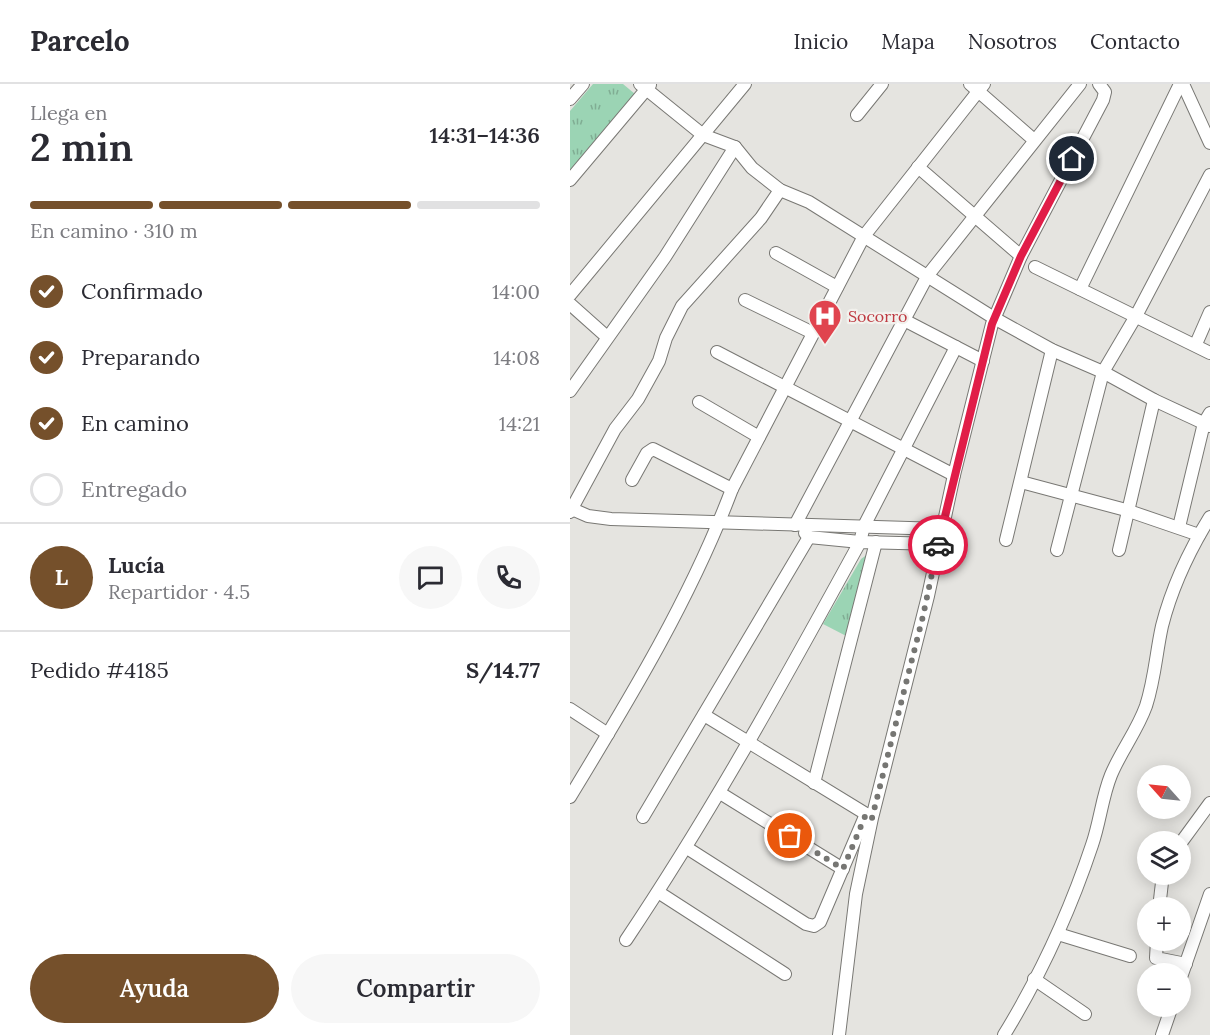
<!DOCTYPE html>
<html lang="es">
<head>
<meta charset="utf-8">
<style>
  :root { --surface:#fff; --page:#f7f7f7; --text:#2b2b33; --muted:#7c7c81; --line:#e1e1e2; --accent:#75502b }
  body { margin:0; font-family:Lora,serif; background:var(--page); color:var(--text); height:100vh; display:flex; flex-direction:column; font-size:22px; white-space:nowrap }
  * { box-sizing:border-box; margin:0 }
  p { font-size:20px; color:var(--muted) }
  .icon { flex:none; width:33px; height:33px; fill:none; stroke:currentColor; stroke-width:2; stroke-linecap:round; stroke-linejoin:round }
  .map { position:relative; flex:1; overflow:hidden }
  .sheet { display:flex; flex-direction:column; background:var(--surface); width:570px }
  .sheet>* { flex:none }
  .needle { width:39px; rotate:297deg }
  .buttons { position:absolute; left:567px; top:681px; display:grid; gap:12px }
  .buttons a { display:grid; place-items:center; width:54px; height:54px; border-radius:50%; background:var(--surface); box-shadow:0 3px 15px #0003; font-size:30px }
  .pin { position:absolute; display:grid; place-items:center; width:51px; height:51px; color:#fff; margin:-26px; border:3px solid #fff; border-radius:50%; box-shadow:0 2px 6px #0007 }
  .courier { position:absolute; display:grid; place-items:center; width:60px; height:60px; margin:-30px; border:4px solid #e11d48; border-radius:50%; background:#fff; color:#222; box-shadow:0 2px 8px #0007 }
  .summary em { font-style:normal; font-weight:600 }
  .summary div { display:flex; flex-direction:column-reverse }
  .summary { display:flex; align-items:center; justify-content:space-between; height:102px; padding:0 30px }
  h1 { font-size:39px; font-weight:600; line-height:45px }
  .bar { display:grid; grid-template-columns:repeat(4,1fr); gap:9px 6px; align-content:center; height:72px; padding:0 30px }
  .bar i { height:8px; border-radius:4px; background:var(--line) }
  .bar .current { background:var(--accent) }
  .bar p { grid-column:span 4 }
  .line { display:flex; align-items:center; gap:15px; padding:0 30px; border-top:2px solid var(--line) }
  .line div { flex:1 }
  .round { display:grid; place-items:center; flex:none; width:63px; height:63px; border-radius:32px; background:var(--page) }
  ol { padding:0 30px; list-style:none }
  li { display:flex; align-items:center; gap:18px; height:66px }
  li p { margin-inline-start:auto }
  li .icon { padding:6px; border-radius:50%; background:var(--accent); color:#fff; stroke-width:4 }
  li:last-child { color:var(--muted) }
  li i { width:33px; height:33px; border:3px solid var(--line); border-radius:50% }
  .button { display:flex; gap:12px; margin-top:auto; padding:12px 30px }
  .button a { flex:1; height:69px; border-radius:36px; background:var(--accent); color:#fff; font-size:24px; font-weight:600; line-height:69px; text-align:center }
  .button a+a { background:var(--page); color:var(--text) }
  header { display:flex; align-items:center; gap:36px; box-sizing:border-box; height:84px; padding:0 30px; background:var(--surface); border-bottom:2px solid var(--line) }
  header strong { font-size:28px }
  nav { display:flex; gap:33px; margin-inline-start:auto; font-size:21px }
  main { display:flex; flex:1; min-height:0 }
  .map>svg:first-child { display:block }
  .park { fill:url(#park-tufts) }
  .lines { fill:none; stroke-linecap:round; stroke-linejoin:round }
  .minor-casing { stroke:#797874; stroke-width:14 }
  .minor { stroke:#fff; stroke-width:12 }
  .done { stroke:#767673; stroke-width:6; stroke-dasharray:0 10.8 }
  .route { stroke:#e11d48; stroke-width:8 }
  .labels { text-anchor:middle; stroke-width:4.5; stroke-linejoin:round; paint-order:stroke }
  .health-label { font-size:16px; fill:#be3a42; stroke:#f2f1ed; text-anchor:start }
</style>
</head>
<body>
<header>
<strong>Parcelo</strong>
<nav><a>Inicio</a><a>Mapa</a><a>Nosotros</a><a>Contacto</a></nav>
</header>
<main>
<section class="sheet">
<div class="summary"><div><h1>2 min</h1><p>Llega en</p></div><em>14:31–14:36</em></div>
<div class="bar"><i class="current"></i><i class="current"></i><i class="current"></i><i></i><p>En camino · 310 m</p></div>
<ol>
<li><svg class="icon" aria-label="check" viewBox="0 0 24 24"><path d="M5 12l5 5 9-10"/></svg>Confirmado<p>14:00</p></li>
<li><svg class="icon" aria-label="check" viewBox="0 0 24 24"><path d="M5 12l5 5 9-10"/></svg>Preparando<p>14:08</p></li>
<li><svg class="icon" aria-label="check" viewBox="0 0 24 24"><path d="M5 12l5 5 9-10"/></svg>En camino<p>14:21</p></li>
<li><i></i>Entregado</li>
</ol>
<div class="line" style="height:108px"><b class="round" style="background:var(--accent);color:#fff">L</b><div><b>Lucía</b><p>Repartidor · 4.5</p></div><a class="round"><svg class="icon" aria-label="chat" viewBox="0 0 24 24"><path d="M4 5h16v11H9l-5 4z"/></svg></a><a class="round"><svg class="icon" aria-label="phone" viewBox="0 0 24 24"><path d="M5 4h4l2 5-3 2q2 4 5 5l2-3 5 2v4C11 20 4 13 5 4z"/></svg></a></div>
<div class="line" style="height:78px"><div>Pedido #4185</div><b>S/14.77</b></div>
<div class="button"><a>Ayuda</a><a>Compartir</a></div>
</section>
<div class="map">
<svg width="640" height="951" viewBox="0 0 640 951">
  <defs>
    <pattern id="park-tufts" width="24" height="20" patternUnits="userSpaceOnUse" patternTransform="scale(1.5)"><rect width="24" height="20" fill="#9bd4b4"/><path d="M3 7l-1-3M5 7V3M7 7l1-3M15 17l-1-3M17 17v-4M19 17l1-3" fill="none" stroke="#80ad93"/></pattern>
  </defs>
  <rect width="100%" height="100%" fill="#e5e4e0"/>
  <g class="park">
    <polygon points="23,0 53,0 65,10 0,87 0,27"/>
    <polygon points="298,470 284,556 253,540 291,475"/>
  </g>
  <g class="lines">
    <defs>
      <g id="minor">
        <polyline points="70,0 133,51 165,63 182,84 210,106 239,118 424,234 482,266 533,288 584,316 640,342"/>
        <polyline points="400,0 464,56"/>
        <polyline points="613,0 640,59"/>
        <polyline points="0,15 13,0"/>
        <polyline points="287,31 312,0"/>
        <polyline points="348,83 451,172"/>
        <polyline points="0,96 80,1"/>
        <polyline points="206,169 267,203"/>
        <polyline points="465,183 640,269"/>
        <polyline points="510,205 610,0"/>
        <polyline points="0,211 175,0"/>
        <polyline points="175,216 243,249"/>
        <polyline points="0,220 37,253"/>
        <polyline points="334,236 413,277"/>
        <polyline points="626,260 640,228"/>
        <polyline points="147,268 384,391"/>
        <polyline points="0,307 95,173 165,63"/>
        <polyline points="129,318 189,353"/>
        <polyline points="62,396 77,369 83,365 162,405"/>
        <polyline points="451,398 556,426 629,451"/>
        <polyline points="2,425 18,432 41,435 372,445"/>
        <polyline points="0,428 45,345 68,315 89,277 96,254 112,222 191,134 210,106"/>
        <polyline points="225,441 358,191 510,0"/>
        <polyline points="609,443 634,339 640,329"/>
        <polyline points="235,449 239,453 290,458 294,442 386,263"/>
        <polyline points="436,456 482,266"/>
        <polyline points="487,466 533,288 566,232 640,91"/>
        <polyline points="549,466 584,316"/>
        <polyline points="0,625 38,650"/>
        <polyline points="134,631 301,733"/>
        <polyline points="244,699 306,458"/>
        <polyline points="150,709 273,785"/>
        <path d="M0,713C60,614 121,514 162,405L294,152L414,0"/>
        <polyline points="73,733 239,453"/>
        <polyline points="610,760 640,719"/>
        <polyline points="117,764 236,840 244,842 250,838 296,730"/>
        <polyline points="88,808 215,890"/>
        <polyline points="589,824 593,790"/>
        <polyline points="488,850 560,872"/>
        <path d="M56,856C143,726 215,595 290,458L368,460"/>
        <polyline points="587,856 586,874 616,880"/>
        <polyline points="464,895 515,930"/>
        <polyline points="610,896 640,810"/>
        <polyline points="269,951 286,810 302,734 358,512 384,391 422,240 451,172 533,16 535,8 529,0"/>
        <path d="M434,951C470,892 500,827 522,761C530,738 532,713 541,691C551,667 567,647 576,622C585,594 586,569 592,542C602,503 619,467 640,433"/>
        <polyline points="592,951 602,922"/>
      </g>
    </defs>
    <use href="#minor" class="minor-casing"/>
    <use href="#minor" class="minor"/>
  </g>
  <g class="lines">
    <polyline class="done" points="220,752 273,785 296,730 302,734 353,532 368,461"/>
    <polyline class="route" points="368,461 422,240 451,172 502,75"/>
  </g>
  <defs>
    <symbol id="hospital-pin" viewBox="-11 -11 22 30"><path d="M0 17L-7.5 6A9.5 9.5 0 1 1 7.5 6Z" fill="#e0444e" stroke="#f2f1ed"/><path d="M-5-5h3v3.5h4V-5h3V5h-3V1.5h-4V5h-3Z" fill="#fff"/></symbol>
  </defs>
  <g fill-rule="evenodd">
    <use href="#hospital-pin" x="236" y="213" width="38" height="52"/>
  </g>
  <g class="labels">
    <g class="health-label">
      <text x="278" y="238">Socorro</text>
    </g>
  </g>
</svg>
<div class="buttons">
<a><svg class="needle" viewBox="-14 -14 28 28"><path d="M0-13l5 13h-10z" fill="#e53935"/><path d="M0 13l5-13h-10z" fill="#7c7c81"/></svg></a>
<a><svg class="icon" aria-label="layers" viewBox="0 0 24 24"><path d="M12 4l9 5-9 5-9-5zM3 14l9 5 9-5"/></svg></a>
<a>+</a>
<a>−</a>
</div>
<div class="pin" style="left:220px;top:752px;background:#ea580c"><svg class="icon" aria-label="bag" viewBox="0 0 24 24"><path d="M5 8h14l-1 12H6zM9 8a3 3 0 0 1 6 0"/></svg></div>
<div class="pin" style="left:502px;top:75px;background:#1f2937"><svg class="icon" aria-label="home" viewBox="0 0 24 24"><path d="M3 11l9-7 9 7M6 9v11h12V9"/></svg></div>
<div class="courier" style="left:368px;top:461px"><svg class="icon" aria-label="car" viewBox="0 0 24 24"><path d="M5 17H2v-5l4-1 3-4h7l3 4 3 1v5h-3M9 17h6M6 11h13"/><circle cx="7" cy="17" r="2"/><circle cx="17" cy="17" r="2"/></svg></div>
</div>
</main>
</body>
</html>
